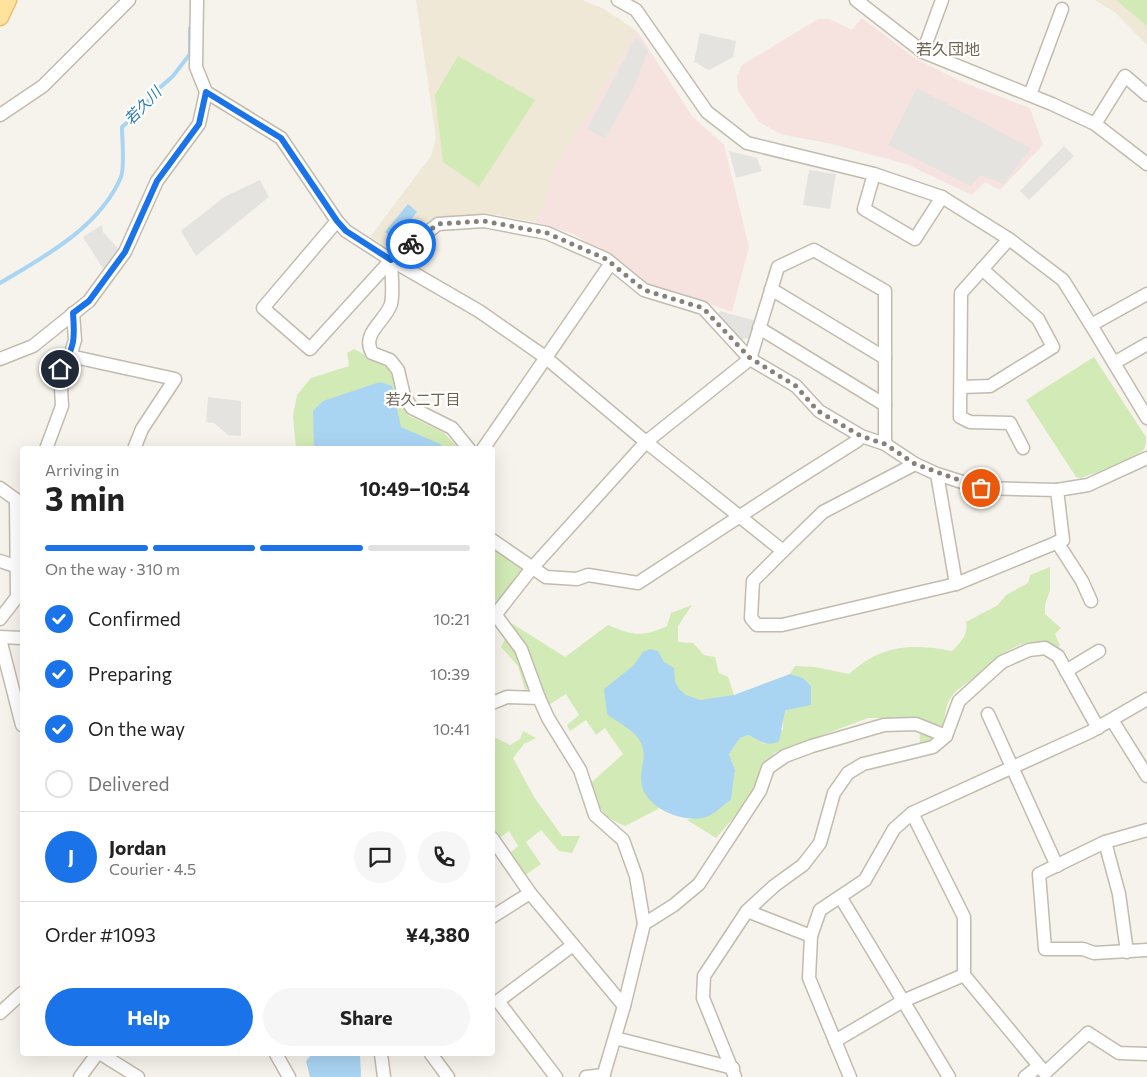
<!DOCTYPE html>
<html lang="en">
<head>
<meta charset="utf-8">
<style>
  :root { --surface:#fff; --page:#f6f6f6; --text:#222; --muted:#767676; --line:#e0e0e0; --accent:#1a73e8 }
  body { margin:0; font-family:Commissioner,"Noto Sans JP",sans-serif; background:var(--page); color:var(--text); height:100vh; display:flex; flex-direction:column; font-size:19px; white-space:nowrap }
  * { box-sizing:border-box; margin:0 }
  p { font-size:16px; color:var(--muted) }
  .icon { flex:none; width:28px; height:28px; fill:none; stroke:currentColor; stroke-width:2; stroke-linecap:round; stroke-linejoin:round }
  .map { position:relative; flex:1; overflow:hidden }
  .drawer { position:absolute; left:20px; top:446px; width:475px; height:610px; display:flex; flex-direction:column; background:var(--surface); border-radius:5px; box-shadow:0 5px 20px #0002 }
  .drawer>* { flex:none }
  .pin { position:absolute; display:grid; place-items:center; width:42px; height:42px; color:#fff; margin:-21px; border:2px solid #fff; border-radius:50%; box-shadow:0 1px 5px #0007 }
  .courier { position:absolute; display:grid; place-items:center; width:50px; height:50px; margin:-25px; border:4px solid #1a73e8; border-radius:50%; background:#fff; color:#222; box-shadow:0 1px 6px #0007 }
  .headline em { font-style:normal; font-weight:700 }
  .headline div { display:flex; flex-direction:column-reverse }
  .headline { display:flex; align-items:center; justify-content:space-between; height:85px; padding:0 25px }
  h1 { font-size:32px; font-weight:700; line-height:38px }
  .bar { display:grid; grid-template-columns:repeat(4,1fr); gap:8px 5px; align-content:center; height:60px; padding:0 25px }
  .bar i { height:6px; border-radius:4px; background:var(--line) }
  .bar .active { background:var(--accent) }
  .bar p { grid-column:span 4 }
  .line { display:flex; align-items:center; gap:12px; padding:0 25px; border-top:1px solid var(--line) }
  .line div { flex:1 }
  .round { display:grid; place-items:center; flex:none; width:52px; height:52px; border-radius:26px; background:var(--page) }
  ol { padding:0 25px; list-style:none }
  li { display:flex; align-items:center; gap:15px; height:55px }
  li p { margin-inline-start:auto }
  li .icon { padding:5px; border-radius:50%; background:var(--accent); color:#fff; stroke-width:4 }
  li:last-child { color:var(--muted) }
  li i { width:28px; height:28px; border:2px solid var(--line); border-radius:50% }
  .cta { display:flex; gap:10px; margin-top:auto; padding:10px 25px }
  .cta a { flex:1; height:58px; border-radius:30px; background:var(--accent); color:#fff; font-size:20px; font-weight:700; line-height:58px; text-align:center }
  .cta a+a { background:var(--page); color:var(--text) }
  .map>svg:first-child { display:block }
  .education { fill:#efe8d6 }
  .medical { fill:#f6e3e0 }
  .green { fill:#d2eab5 }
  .parking { fill:#e5e3e0 }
  .water { fill:#a9d4f2 }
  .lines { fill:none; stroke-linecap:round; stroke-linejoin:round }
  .stream { stroke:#a9d4f2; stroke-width:4 }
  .minor-casing { stroke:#c2bbae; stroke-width:15 }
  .major-casing { stroke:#e6c16a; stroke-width:19 }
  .minor { stroke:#fff; stroke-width:12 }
  .major { stroke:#ffe39c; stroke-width:16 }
  .done { stroke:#878178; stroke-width:5; stroke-dasharray:0 9 }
  .route { stroke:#1a73e8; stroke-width:6 }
  .labels { text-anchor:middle; stroke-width:4.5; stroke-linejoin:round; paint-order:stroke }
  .water-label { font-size:15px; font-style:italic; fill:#2e7ab2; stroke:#fff }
  .neighbourhood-label { font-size:15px; fill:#6e6250; stroke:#fff }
  .quarter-label { font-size:16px; fill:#6e6250; stroke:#fff }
</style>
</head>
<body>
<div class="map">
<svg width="1147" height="1077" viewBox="0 0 1147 1077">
  <rect width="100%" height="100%" fill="#f6f3ec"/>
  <g class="education">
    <polygon points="416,0 582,0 604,9 637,31 548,183 553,186 535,222 497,215 442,217 426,221 394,252 370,237 431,156 436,138"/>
    <polygon points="1095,0 1147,0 1147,45 1116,13"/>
  </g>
  <g class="medical">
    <polygon points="862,18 916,59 962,82 1030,108 1043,145 1000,190 985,182 972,195 906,164 828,143 783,135 759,122 738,91 737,76 742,65 818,19 830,19 852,30"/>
    <polygon points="637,31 692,116 724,145 749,247 732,312 680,293 648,284 574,234 535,222 552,187 547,183"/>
  </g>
  <g class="green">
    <polygon points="1116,0 1147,0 1147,26"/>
    <polygon points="458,56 535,100 479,187 443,162 435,95"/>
    <polygon points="354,349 389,368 402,407 409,416 443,432 459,449 296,449 293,416 297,395 311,378 349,366 347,353"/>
    <path d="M1094,357L1146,437C1146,442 1146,448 1142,451C1126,464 1100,471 1081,478L1076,477L1026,400Z"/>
    <polygon points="493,542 497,544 524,570 498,605 493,601"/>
    <path d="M1050,567V590L1045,605V614L1061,628L1055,634L1060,645L1057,649C1027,628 998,657 976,676C969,682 958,688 952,696C939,713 952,737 920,743L919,718H868L774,753L752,796L716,838L687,820L710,815L731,800L735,770L729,754L740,738L748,735L765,744L783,729V718L787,709L811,705V686L803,678L790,674L795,666L815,667L849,674C881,645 911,643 952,651C960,643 969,634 966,622L998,605L1006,595L1028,583L1030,575Z"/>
    <path d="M692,605L678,626V642L693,643L704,655L715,657L719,673L728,677L734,695L658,809L625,826C603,817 596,806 591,783L623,754L605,728L596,735L586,720L570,731L567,725L579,715L566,694L547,706L541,687L525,690L518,666L501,647L513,624L565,657L608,625C632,635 642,638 667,626L671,613Z"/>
    <polygon points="523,731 536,738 524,744 513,758 534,797 562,836 580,836 572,853 559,851 541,830 526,842 541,864 524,876 510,853 518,846 509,831 498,839 493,830 492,755 495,750 492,736 510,745 520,739"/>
  </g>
  <g class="parking">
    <polygon points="700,33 736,41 733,57 709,70 694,62"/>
    <polygon points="636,37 648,51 634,87 605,139 587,129"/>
    <polygon points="917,88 1031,148 1004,184 981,175 971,186 888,145"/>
    <polygon points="1064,146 1074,156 1029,200 1020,191"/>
    <polygon points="729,151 757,158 762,171 736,178"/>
    <polygon points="809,170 836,174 830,209 803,205"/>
    <polygon points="260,180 269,197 196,256 181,231 224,197"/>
    <polygon points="102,225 103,232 118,248 113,259 104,270 83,237"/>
    <polygon points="720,311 757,321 752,338 736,340 717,319"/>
    <polygon points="208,397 241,401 241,436 228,435 214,423 206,422"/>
  </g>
  <g class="water">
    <polygon points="408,204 417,212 394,240 385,232"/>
    <polygon points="380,382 392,386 401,427 440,444 445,449 314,449 313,411 323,401"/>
    <path d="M650,649L658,651L664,662L674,668L675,682L679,689L686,695L700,700L734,695L790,674L803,678L811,686V705L786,710C782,720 782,730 779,741C767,748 759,740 748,735L740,738L729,754L735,770L731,800C724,804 717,812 709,816C687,825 648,810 642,786C638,770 649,757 640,741C633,729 618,723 607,714L604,689L633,666L643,652Z"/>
    <polygon points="312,1054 360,1054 361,1077 310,1077 306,1061"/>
  </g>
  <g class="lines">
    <path class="stream" d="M0,283C44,257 100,227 121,177C125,167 122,140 122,127L143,109L155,92L173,76L190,54V28"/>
    <defs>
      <g id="minor">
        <path d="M197,0L196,67L206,92L281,138L337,221L346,231L391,260C391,273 394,291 391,304C385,322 361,333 372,353L390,360L398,370L404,396L412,408L452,428L469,449"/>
        <polyline points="618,0 636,10 707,112 747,143 874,174 942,197 1009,239 1063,280 1091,325 1147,294"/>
        <polyline points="856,0 923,52 1052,104 1095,124 1147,164"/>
        <polyline points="923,52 942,0"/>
        <polyline points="1030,95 1062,9"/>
        <polyline points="0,115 43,86 129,0"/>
        <polyline points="1095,124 1125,76 1147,95"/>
        <polyline points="874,174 864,209 915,239 942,197"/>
        <polyline points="337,221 263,308 310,349 391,260"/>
        <polyline points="1009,239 961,293 960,417 970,422 1010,423 1023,448"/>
        <polyline points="771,289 885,358"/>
        <polyline points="1091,325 1147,418"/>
        <polyline points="759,328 885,405"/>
        <polyline points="70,356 75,340 73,313"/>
        <polyline points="0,359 33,346 89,301 125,252 157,181 199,124 206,92"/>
        <polyline points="750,359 646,442 545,357 479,311 391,260 438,224 484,221 547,233 606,259 644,290 703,308 750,359 796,386 819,411 861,436 885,444 885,291 814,250 778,267 750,359"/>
        <polyline points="1114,363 1147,344"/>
        <polyline points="961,387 990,386 1053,347 1038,319 982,269"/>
        <polyline points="46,449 62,406 60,369 70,356 175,379 142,429 134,449"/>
        <polyline points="483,449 611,263"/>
        <polyline points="915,464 937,474 956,584 1063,540 1057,490 981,488 937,474"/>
        <polyline points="0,488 22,504"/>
        <polyline points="1057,490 1088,485 1147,458"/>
        <polyline points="492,540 546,577 577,579 588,575 638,583 792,482 857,441 861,436"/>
        <polyline points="1057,542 1082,581 1091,601"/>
        <polyline points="783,551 753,581 751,618 757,625 782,625 956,584"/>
        <polyline points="0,561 21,568"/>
        <polyline points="492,610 521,649 539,698"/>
        <polyline points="496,614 532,568 646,442 783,551 823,512 915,464 885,444"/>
        <polyline points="0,619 17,597 16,500"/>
        <polyline points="0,637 22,638"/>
        <polyline points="0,639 22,725"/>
        <polyline points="1066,671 1099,651"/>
        <polyline points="492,703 507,697 539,698 548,718 580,770 595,815 623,840 636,876 644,924"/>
        <polyline points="988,714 1057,866"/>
        <polyline points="1112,720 1147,776"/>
        <polyline points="912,813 964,917 964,975 1045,1073 1088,1033 1119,1053 1147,1054"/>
        <polyline points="492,838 530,893 624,1006"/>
        <polyline points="1105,842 1039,874 1045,949 1083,949 1094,953 1147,950"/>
        <polyline points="841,898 949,1077"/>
        <polyline points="492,917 530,893"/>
        <polyline points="811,936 747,911 774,886 803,865 820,843 834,793 848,773 863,764 933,747 946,736 959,701 1002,662 1029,650 1045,648 1058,656 1098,728"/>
        <polyline points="1127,952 1119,894 1105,842 1147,830"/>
        <polyline points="0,1013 22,993"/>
        <polyline points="615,1038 733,1068"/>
        <polyline points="835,1041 903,1001 964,975"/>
        <polyline points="101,1054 138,1077"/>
        <polyline points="276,1054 289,1077"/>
        <polyline points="381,1054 384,1077"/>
        <polyline points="431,1054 448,1077"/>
        <polyline points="80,1077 97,1054"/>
        <polyline points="556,1077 498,1001 573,945"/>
        <polyline points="586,1077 604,1075"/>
        <polyline points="603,1077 624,1006 644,924 674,905 699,884 760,791 768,768 785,756 812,746 884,725 916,724 946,736"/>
        <polyline points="735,1077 703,998 704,976 747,911"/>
        <polyline points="850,1077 809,978 811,936 820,910 865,880 894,829 912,813 1090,732 1147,699"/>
        <polyline points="1025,1077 1039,1066"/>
      </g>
      <polyline id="major" points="0,17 8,0"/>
    </defs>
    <use href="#minor" class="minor-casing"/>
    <use href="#major" class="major-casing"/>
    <use href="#minor" class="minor"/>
    <use href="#major" class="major"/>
  </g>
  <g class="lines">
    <polyline class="done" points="411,244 438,224 484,221 547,233 606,259 644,290 703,308 750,358 796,386 818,411 861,436 885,444 915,464 981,488"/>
    <path class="route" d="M60,369C75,348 75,338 73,313L89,301L125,252L157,181L199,124L206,92L281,138L337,221L346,231L391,260L411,244"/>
  </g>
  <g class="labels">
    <g class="water-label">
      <text transform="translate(143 106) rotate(-46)" y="5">若久川</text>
    </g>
    <g class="neighbourhood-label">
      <text x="423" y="405">若久二丁目</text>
    </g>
    <g class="quarter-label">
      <text x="948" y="55">若久団地</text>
    </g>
  </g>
</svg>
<div class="pin" style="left:981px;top:488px;background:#ea580c"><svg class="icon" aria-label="bag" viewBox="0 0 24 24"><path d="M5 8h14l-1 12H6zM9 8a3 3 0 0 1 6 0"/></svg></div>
<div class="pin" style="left:60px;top:369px;background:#1f2937"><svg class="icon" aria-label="home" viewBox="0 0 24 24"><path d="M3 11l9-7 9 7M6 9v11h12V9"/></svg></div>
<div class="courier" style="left:411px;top:244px"><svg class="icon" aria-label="bike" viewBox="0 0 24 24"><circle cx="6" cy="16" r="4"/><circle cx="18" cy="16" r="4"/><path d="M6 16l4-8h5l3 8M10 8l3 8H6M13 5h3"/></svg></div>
<section class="drawer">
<div class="headline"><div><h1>3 min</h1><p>Arriving in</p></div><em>10:49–10:54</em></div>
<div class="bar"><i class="active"></i><i class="active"></i><i class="active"></i><i></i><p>On the way · 310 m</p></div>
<ol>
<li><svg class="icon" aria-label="check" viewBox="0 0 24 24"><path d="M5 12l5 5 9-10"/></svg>Confirmed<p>10:21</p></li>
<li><svg class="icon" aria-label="check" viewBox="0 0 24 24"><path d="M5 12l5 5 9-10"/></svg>Preparing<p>10:39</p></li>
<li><svg class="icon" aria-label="check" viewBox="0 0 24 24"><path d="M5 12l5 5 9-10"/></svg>On the way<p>10:41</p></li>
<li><i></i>Delivered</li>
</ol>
<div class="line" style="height:90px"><b class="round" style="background:var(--accent);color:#fff">J</b><div><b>Jordan</b><p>Courier · 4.5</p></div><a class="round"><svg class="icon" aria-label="chat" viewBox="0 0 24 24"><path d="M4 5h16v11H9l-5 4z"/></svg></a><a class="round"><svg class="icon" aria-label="phone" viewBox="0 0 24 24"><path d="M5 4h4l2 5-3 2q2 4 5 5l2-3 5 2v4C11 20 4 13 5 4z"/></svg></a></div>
<div class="line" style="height:65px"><div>Order #1093</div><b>¥4,380</b></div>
<div class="cta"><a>Help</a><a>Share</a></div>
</section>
</div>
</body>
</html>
